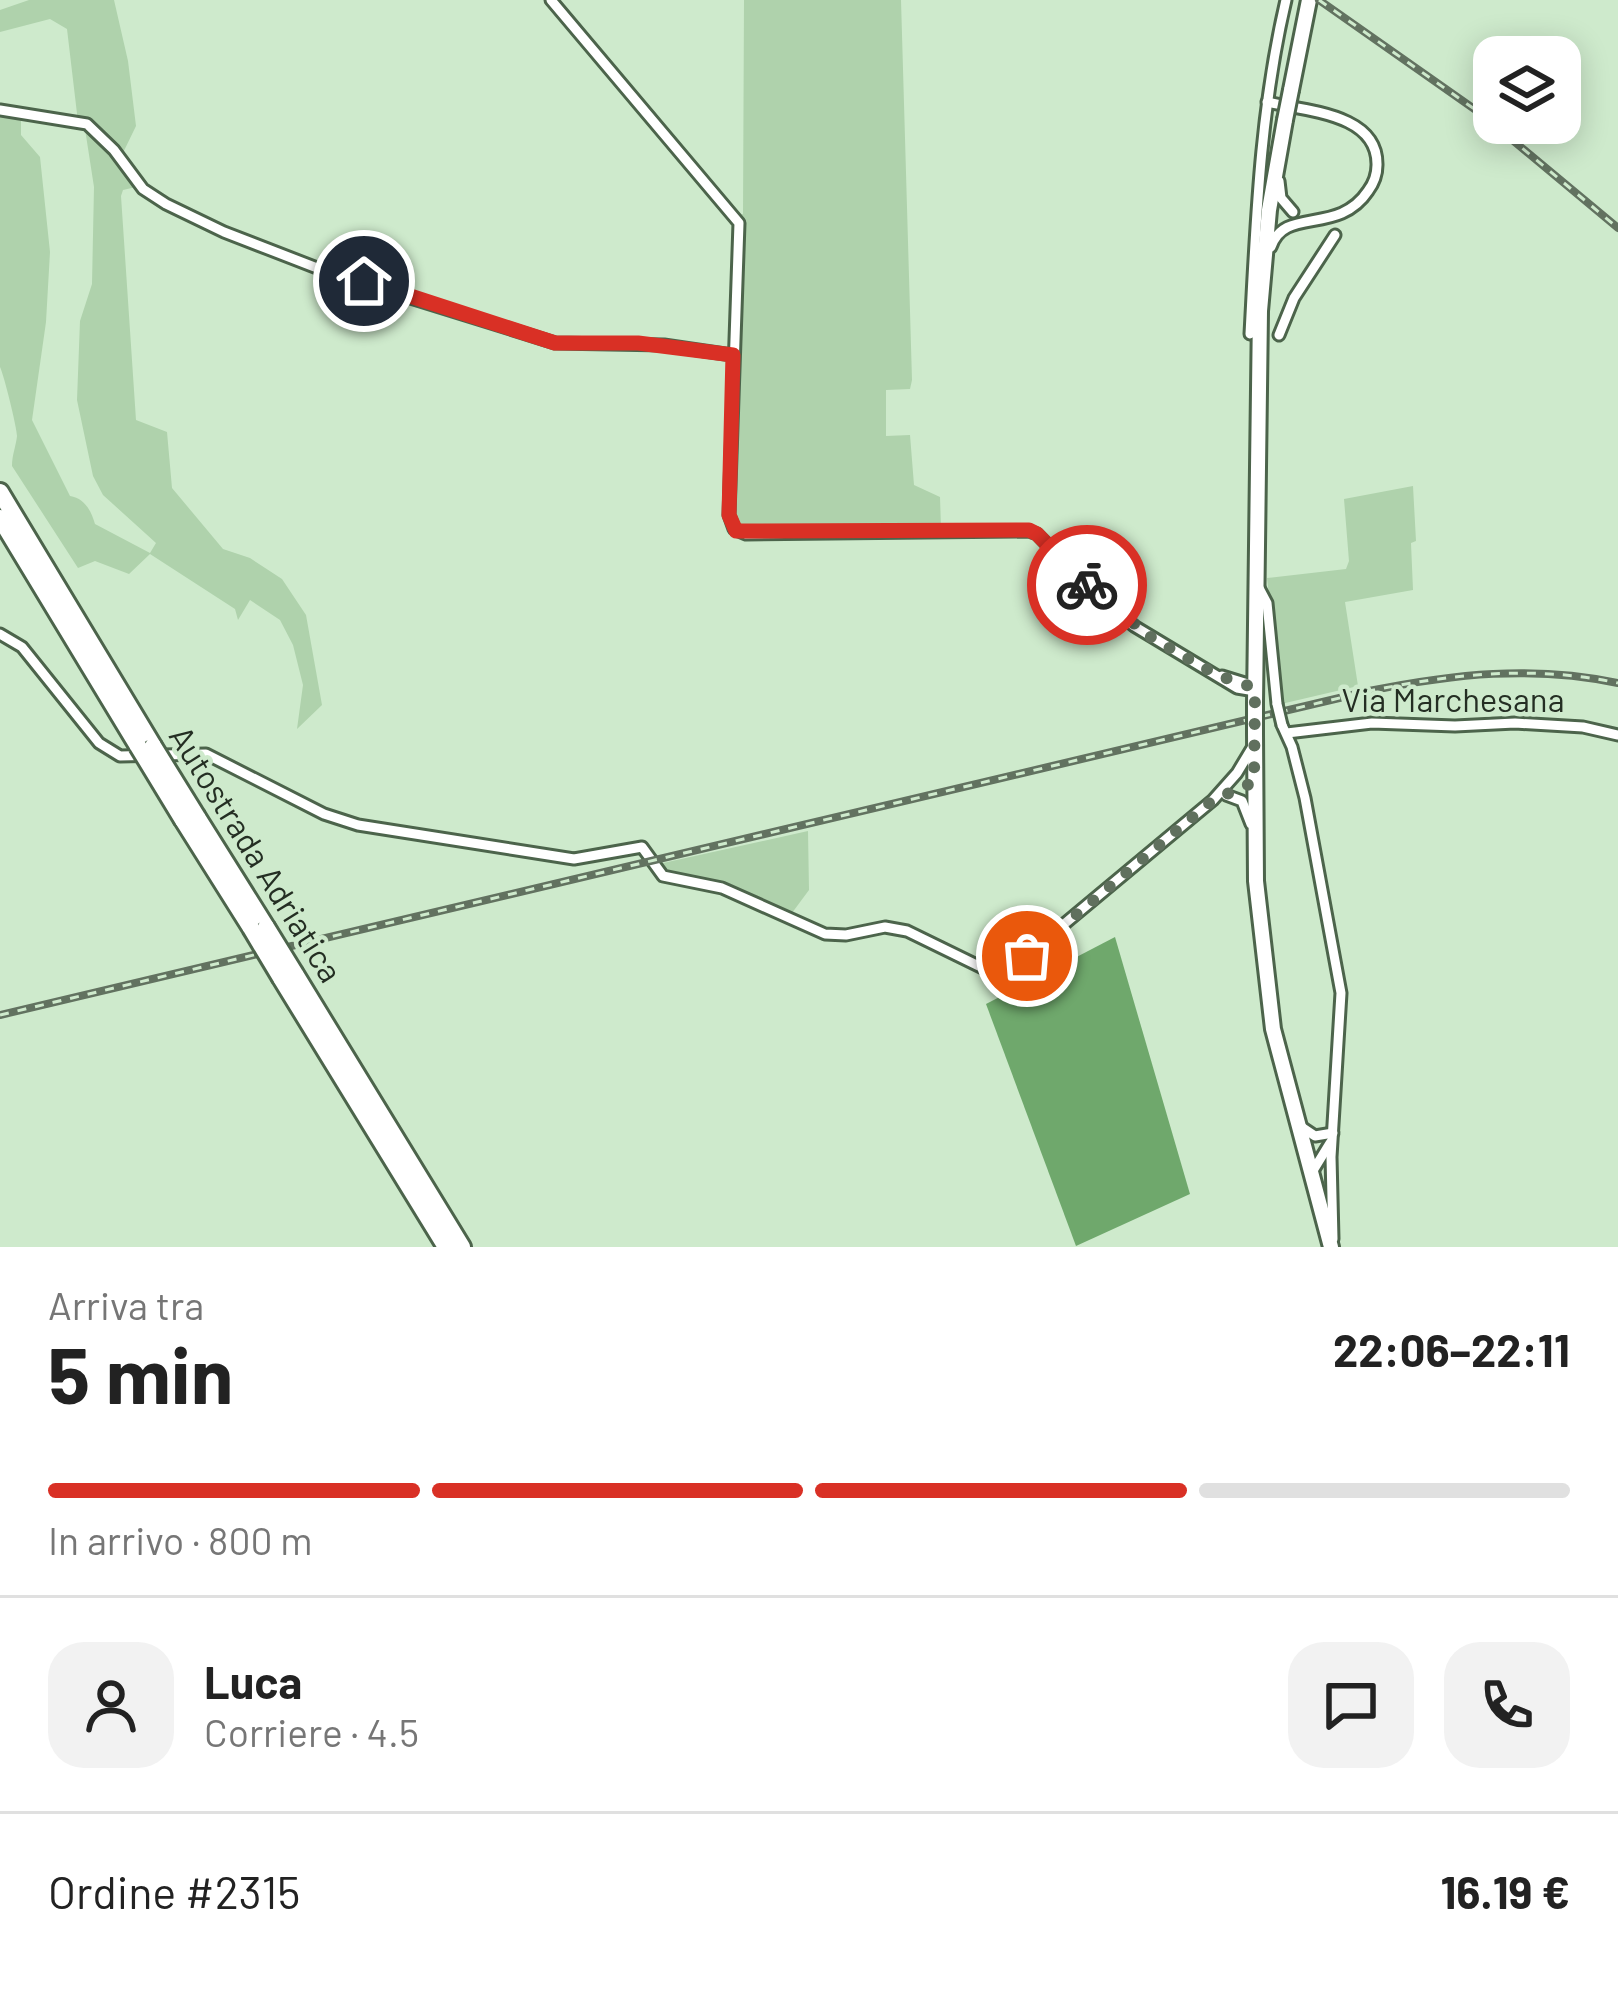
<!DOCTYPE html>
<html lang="it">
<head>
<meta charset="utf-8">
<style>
  :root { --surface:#fff; --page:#f2f2f2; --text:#222; --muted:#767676; --line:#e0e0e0; --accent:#d93025 }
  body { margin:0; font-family:Barlow,sans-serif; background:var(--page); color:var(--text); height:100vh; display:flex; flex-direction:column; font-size:45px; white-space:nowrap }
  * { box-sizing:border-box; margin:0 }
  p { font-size:39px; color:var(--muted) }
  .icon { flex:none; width:66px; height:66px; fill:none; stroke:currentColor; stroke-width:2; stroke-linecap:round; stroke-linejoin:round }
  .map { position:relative; height:1247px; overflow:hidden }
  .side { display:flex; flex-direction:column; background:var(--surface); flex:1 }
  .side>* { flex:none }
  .buttons { position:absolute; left:1473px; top:36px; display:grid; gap:24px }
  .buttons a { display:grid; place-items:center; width:108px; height:108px; border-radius:24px; background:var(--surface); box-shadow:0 6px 30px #0003; font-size:60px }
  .pin { position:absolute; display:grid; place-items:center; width:102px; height:102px; color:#fff; margin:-51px; border:6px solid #fff; border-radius:50%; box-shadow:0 3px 12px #0007 }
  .courier { position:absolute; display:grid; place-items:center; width:120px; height:120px; margin:-60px; border:9px solid #d93025; border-radius:50%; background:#fff; color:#222; box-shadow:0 3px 15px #0007 }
  .head em { font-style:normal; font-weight:700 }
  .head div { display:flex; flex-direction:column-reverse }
  .head { display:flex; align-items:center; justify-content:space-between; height:204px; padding:0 48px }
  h1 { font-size:78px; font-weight:700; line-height:90px }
  .bar { display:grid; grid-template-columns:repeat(4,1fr); gap:18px 12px; align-content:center; height:144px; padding:0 48px }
  .bar i { height:15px; border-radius:9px; background:var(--line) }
  .bar .selected { background:var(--accent) }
  .bar p { grid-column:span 4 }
  .line { display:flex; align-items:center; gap:30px; padding:0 48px; border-top:3px solid var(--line) }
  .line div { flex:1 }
  .round { display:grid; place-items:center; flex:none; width:126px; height:126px; border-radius:36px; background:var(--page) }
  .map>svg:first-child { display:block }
  .green { fill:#afd2ac }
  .water { fill:#6fa86c }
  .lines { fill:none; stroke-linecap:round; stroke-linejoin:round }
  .street-casing { stroke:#4c644b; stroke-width:15 }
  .secondary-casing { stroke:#4c644b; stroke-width:20 }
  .highway-casing { stroke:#4c644b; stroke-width:22 }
  .street { stroke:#fff; stroke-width:9 }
  .secondary { stroke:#fff; stroke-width:14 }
  .highway { stroke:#fff; stroke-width:16 }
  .rail-casing { stroke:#627260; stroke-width:8 }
  .rail { stroke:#ceeacc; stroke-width:3; stroke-dasharray:9; stroke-linecap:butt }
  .street-bridge-casing { stroke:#4c644b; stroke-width:15; stroke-linecap:butt }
  .secondary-bridge-casing { stroke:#4c644b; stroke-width:20; stroke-linecap:butt }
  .highway-bridge-casing { stroke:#4c644b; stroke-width:22; stroke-linecap:butt }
  .street-bridge { stroke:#fff; stroke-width:9 }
  .secondary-bridge { stroke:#fff; stroke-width:14 }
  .highway-bridge { stroke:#fff; stroke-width:16 }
  .done { stroke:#60705e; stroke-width:12; stroke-dasharray:0 21.6 }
  .route { stroke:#d93025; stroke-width:15 }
  .labels { text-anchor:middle; stroke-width:9; stroke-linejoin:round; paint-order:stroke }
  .street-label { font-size:33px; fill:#242e23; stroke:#ceeacc }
</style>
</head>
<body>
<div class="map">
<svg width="1618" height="1247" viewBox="0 0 1618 1247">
  <rect width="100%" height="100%" fill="#ceeacc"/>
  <g class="green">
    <polygon points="29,0 114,0 128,61 136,126 120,159 78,122 67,29 50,19 0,32 0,10"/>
    <polygon points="744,0 901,0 912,380 910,389 886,390 886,436 910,435 914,485 940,497 941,529 743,532 732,520 735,216 743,214"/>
    <path d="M0,112L21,117V135L40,157L50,252L46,322L32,420L70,496C84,498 91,510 95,524L150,553L156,543L103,495L93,476L77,400L80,321L92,284L94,187L85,129L105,147L136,187L123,190L121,196L136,420L167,432L172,488L223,549L250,558L282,579L306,615L322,705L297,729L303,685L293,645L280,620L250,600L238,620L235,609L150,554L129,574L95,561L78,568L12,466C12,455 16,446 17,436C17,428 4,375 0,367Z"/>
    <polygon points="1413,486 1416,541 1411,543 1413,590 1345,602 1358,686 1281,704 1267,578 1346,569 1349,561 1344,499"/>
    <polygon points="808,831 809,890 789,917 755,900 663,874 654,865"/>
  </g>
  <polygon class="water" points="1115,937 1190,1194 1076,1246 986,1004"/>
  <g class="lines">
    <defs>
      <g id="street">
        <polyline points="551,0 739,223 729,515 734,529 746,534 1029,531 1037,534 1089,588 1134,626 1237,688 1255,691"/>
        <path d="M1267,102C1305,111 1378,113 1377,165C1377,175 1374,183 1368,191C1338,236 1284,206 1271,247"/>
        <polyline points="0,110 87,124 114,150 143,189 166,204 224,232 330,273 555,343 664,345 732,355"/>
        <polyline points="1279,181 1281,198 1293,212"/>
        <path d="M1250,334C1256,222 1260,110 1286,0"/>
        <polyline points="1279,335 1294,298 1335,235"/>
        <polyline points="1258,586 1267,603 1277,704"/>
        <polyline points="0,634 22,647 99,743 120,756 206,754 324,814 358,825 574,859 642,847 663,876 722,888 825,934 846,935 885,927 907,931 991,972 1001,972 1027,955 1213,800 1237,773 1252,748"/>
        <polyline points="1222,676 1248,684 1255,691"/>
        <polyline points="1282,725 1292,747 1305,798 1341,993 1331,1157 1333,1239"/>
        <polyline points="1287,733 1372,723 1455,726 1515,723 1583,727 1618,735"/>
        <polyline points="1226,795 1242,801 1251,824"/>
        <polyline points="1300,1126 1315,1136 1333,1133"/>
        <polyline points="1311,1174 1330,1143"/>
      </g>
      <g id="secondary">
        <polyline points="1291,90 1309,0"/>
        <polyline points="1255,703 1260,311 1269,210 1285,120"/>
        <polyline points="1255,733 1256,881 1273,1029 1331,1247"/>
      </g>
      <g id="highway">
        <polyline points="0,492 153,746"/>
        <polyline points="0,518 138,746"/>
        <polyline points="197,817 266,927"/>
        <polyline points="183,820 251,928"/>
        <polyline points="295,974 462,1247"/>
        <polyline points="281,978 446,1247"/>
      </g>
    </defs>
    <use href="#street" class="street-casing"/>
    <use href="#secondary" class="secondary-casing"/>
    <use href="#highway" class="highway-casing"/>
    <use href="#street" class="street"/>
    <use href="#secondary" class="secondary"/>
    <use href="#highway" class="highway"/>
    <defs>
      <g id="rail">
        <polyline points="1319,0 1480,113 1618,228"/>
        <path d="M0,1015L1369,691C1453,674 1533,665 1618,683"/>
      </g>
    </defs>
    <use href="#rail" class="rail-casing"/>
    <use href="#rail" class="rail"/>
    <defs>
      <polyline id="street-bridge" points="1277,704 1282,725"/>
      <g id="secondary-bridge">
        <polyline points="1285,120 1291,90"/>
        <polyline points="1255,703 1255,733"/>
      </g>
      <g id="highway-bridge">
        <polyline points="138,746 183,820"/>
        <polyline points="153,746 197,817"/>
        <polyline points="266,927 295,974"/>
        <polyline points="251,928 281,978"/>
      </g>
    </defs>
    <use href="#street-bridge" class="street-bridge-casing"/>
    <use href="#secondary-bridge" class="secondary-bridge-casing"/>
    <use href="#highway-bridge" class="highway-bridge-casing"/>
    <use href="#street-bridge" class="street-bridge"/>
    <use href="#secondary-bridge" class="secondary-bridge"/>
    <use href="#highway-bridge" class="highway-bridge"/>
  </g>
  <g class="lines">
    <polyline class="done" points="1027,956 1213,800 1254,782 1255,691 1252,687 1217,675 1152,638 1087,585"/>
    <polyline class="route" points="364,281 555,343 638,343 733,355 729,515 736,531 1029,530 1037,534 1087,585"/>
  </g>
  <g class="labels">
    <g class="street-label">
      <text x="1453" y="712">Via Marchesana</text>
      <text transform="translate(256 854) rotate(58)" y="12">Autostrada Adriatica</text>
    </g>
  </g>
</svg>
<div class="buttons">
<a><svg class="icon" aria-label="layers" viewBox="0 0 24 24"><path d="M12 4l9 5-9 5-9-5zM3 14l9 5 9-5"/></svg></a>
</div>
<div class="pin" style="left:1027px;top:956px;background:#ea580c"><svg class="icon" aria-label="bag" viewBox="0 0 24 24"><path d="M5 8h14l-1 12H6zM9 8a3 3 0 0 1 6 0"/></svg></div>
<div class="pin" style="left:364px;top:281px;background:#1f2937"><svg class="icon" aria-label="home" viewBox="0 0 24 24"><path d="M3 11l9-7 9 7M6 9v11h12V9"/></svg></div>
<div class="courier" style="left:1087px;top:585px"><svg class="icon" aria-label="bike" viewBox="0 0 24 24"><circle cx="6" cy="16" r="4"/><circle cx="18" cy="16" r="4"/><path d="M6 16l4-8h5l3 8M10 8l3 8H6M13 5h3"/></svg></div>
</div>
<section class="side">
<div class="head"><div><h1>5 min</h1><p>Arriva tra</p></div><em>22:06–22:11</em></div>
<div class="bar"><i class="selected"></i><i class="selected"></i><i class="selected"></i><i></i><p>In arrivo · 800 m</p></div>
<div class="line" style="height:216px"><a class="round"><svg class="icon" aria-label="person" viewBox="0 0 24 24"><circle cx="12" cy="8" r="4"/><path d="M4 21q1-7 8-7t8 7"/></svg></a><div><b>Luca</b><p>Corriere · 4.5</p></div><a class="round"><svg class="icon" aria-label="chat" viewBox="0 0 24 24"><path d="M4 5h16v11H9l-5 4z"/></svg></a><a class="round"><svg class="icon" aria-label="phone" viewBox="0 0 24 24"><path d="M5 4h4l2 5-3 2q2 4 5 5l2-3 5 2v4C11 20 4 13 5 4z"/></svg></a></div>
<div class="line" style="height:156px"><div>Ordine #2315</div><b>16.19 €</b></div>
</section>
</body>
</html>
